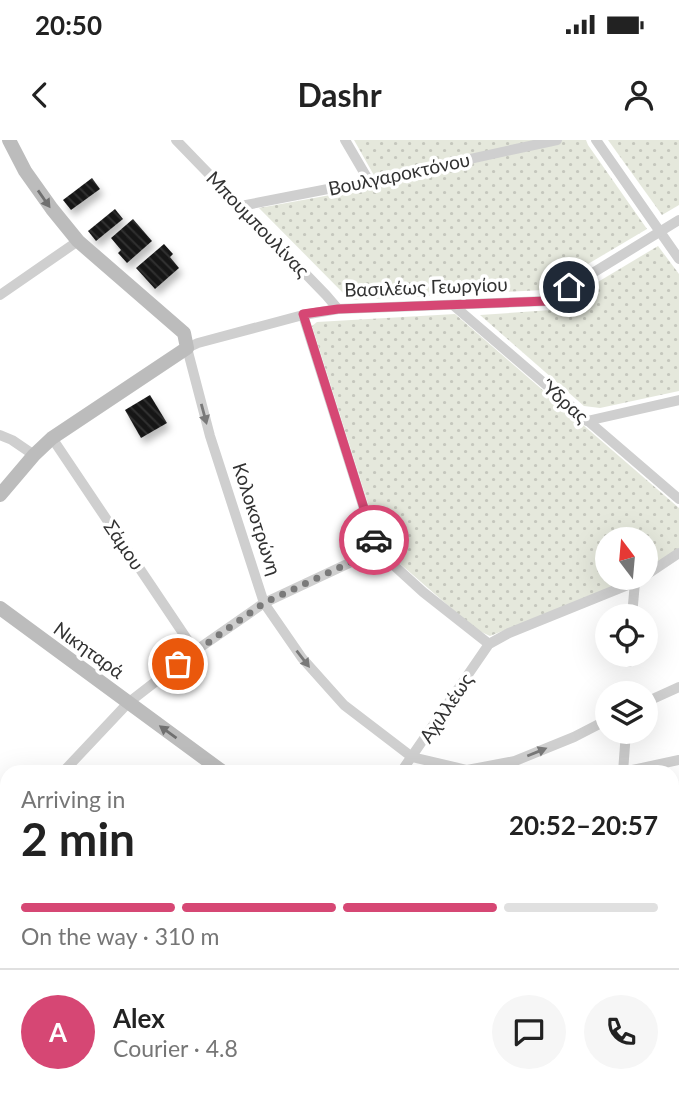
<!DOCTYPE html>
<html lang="en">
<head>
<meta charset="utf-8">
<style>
  :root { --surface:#fff; --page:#f6f6f6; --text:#222; --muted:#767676; --line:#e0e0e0; --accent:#d64774 }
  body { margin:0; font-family:Lato,sans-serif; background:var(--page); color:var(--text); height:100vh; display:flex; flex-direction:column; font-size:26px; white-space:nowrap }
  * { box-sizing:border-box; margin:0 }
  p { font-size:23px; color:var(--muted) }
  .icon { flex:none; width:38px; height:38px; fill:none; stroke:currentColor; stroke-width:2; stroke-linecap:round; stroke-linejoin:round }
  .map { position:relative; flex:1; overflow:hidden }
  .drawer { position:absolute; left:0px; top:625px; width:679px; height:345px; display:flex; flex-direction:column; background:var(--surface); border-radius:21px 21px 0 0; box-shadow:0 7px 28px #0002 }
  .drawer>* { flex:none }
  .needle { width:46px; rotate:344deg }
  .tools { position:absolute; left:595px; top:387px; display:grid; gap:14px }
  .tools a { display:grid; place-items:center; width:63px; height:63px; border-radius:50%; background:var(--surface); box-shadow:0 7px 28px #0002; font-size:35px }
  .pin { position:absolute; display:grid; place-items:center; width:60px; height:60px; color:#fff; margin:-30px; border:4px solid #fff; border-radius:50%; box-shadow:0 2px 7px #0007 }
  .courier { position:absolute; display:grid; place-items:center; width:70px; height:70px; margin:-35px; border:5px solid #d64774; border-radius:50%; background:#fff; color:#222; box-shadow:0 2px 9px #0007 }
  .head em { font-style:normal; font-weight:700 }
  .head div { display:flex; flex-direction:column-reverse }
  .head { display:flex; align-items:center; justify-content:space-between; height:119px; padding:0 21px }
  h1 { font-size:46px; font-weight:700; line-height:52px }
  .bar { display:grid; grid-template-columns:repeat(4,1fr); gap:10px 7px; align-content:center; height:84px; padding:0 21px }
  .bar i { height:9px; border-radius:5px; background:var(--line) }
  .bar .current { background:var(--accent) }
  .bar p { grid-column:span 4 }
  .line { display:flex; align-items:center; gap:18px; padding:0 21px; border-top:2px solid var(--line) }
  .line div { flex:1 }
  .round { display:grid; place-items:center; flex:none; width:74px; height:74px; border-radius:37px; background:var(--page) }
  .status { display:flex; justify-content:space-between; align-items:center; height:49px; padding:0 35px; background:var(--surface); direction:ltr }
  .status svg { height:19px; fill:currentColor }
  header { display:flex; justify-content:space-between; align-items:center; height:91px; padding:0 21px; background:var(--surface); font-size:32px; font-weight:700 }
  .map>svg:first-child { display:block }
  .grass { fill:url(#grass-dots) }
  .building { fill:url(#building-back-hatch); filter:url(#shadow) }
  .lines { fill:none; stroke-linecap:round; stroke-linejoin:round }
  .street { stroke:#cfcfcf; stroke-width:10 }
  .secondary { stroke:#bcbcbc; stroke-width:14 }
  .oneway { fill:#707070 }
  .oneway2 { fill:#797979 }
  .done { stroke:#7a7a7a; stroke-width:7; stroke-dasharray:0 12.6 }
  .route { stroke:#d64774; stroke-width:9 }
  .labels { text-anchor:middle; stroke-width:7; stroke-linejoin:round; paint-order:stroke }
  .street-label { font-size:19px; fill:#323232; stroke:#fff }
</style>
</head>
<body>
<div class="status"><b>20:50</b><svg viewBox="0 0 49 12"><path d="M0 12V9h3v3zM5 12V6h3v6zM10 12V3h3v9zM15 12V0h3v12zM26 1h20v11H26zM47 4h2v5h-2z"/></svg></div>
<header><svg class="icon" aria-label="back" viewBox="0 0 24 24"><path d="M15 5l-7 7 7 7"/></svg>Dashr<svg class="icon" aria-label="person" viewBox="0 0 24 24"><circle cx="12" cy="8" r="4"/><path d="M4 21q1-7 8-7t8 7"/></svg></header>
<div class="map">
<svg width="679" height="968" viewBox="0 0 679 968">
  <defs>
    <pattern id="grass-dots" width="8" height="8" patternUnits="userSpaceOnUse" patternTransform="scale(1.75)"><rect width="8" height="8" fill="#e5e8dc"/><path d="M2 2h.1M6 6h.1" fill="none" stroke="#c5c7bd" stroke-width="1.8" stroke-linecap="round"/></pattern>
    <pattern id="building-back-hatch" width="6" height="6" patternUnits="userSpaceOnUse" patternTransform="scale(1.75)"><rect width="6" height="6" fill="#191919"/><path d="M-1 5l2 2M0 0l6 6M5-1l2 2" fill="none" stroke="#323232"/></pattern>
    <filter id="shadow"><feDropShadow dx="3.5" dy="6" stdDeviation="3.5" flood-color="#0004"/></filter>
  </defs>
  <rect width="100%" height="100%" fill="#fff"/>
  <g class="grass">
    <polygon points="354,0 586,0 588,5 647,89 544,150 350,160 259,68 380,46"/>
    <polygon points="608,0 679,0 679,65 662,75"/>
    <polygon points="658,106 679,134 679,251 600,268 584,266 480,175 551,170"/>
    <polygon points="455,174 679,368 679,408 646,430 646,399 607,399 607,438 635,438 490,496 475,489 382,408 312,186 317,182"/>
    <polygon points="0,804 7,809 7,848 0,843"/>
    <polygon points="171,963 226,963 233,968 179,968"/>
  </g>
  <g class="building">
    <polygon points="92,38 100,49 71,70 63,60"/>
    <polygon points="115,69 123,79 96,101 88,91"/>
    <polygon points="133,79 152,101 127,123 118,113 121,110 111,98"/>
    <polygon points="164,104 173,114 170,117 179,128 155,149 136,128"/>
    <polygon points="150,255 167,283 141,298 125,270"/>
  </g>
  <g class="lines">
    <g class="street">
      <polyline points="176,0 326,155 338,169"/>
      <polyline points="345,0 369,41"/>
      <polyline points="596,0 679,119"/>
      <polyline points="241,66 369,41 557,0"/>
      <polyline points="0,155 78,101"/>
      <polyline points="453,165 679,359"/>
      <polyline points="303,175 377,410 423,452 489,504"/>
      <polyline points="587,281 679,260"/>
      <polyline points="0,295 12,300 34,315"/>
      <polyline points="52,298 195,511"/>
      <polyline points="646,435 679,413"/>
      <polyline points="632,476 635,442"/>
      <polyline points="629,522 630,514"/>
      <polyline points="646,562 679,547"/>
      <polyline points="607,580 574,597 515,621 467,630 412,617 344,565 302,518 264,463 210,296 187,208 198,203 303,175 338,169 547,161 679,80"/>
      <polyline points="63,632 128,563 195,511 264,463 377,410"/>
      <polyline points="401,632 489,504 509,493 635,442 641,438"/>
      <polyline points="623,632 679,620"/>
      <polyline points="623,632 626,592"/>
      <polyline points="0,702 7,694"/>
      <polyline points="0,796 7,801"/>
      <polyline points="672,870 679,870"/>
      <polyline points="0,896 7,901"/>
      <polyline points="0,952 7,943"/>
      <polyline points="94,962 101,968"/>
      <polyline points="236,962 244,968"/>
    </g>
    <g class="secondary">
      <polyline points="0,355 34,315 52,298 187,208 184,193 78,101 52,69 25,31 9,0"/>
      <polyline points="0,468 223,632"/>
      <polyline points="0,656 7,660"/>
      <polyline points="672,729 679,729"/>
      <polyline points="0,849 7,853"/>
      <polyline points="0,867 7,872"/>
      <polyline points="136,962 144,968"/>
      <polyline points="165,962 173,968"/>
      <polyline points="488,962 497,968"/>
    </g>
  </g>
  <defs><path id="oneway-solid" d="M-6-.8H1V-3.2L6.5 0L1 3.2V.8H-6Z" transform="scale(1.75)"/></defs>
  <g class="oneway">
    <use href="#oneway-solid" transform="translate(44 59) rotate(55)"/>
    <use href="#oneway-solid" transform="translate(168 592) rotate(-144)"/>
  </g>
  <g class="oneway2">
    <use href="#oneway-solid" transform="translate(204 274) rotate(75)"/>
    <use href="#oneway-solid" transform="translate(303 519) rotate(52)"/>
    <use href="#oneway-solid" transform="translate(537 612) rotate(-22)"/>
  </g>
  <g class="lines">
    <polyline class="done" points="178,524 264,463 377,410 374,400"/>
    <polyline class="route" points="374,400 303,174 338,169 547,161 569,147"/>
  </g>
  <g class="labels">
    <g class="street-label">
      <text transform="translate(399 34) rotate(-12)" y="7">Βουλγαροκτόνου</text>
      <text transform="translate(258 84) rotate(46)" y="7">Μπουμπουλίνας</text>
      <text transform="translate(426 147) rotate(-2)" y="7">Βασιλέως Γεωργίου</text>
      <text transform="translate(566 262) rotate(41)" y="7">Ύδρας</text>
      <text transform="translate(257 379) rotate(72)" y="7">Κολοκοτρώνη</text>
      <text transform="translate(124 405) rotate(56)" y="7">Σάμου</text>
      <text transform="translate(89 510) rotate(36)" y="7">Νικηταρά</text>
      <text transform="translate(446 568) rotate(-56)" y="7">Αχιλλέως</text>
    </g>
  </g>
</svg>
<div class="tools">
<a><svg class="needle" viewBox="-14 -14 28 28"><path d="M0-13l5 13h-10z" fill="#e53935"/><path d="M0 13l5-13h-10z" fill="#767676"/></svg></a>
<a><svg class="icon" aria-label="locate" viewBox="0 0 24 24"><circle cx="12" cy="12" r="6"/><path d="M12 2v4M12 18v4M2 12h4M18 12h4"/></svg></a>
<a><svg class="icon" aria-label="layers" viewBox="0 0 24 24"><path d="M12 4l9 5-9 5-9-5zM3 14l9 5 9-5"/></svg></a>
</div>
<div class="pin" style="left:178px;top:524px;background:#ea580c"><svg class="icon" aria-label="bag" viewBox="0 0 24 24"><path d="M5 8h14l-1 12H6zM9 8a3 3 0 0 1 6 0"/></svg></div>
<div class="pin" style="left:569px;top:147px;background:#1f2937"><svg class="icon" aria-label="home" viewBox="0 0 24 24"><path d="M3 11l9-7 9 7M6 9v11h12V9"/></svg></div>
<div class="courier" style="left:374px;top:400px"><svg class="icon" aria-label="car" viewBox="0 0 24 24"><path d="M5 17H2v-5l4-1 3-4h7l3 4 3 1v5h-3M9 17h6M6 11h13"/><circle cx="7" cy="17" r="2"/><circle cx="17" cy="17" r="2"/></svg></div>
<section class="drawer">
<div class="head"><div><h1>2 min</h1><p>Arriving in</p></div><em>20:52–20:57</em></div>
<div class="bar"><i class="current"></i><i class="current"></i><i class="current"></i><i></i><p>On the way · 310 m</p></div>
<div class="line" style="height:126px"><b class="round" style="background:var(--accent);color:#fff">A</b><div><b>Alex</b><p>Courier · 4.8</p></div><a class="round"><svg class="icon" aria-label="chat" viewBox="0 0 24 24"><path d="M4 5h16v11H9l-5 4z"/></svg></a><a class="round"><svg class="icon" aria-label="phone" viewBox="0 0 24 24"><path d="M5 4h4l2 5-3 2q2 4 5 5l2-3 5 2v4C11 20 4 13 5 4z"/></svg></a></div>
</section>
</div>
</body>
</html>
